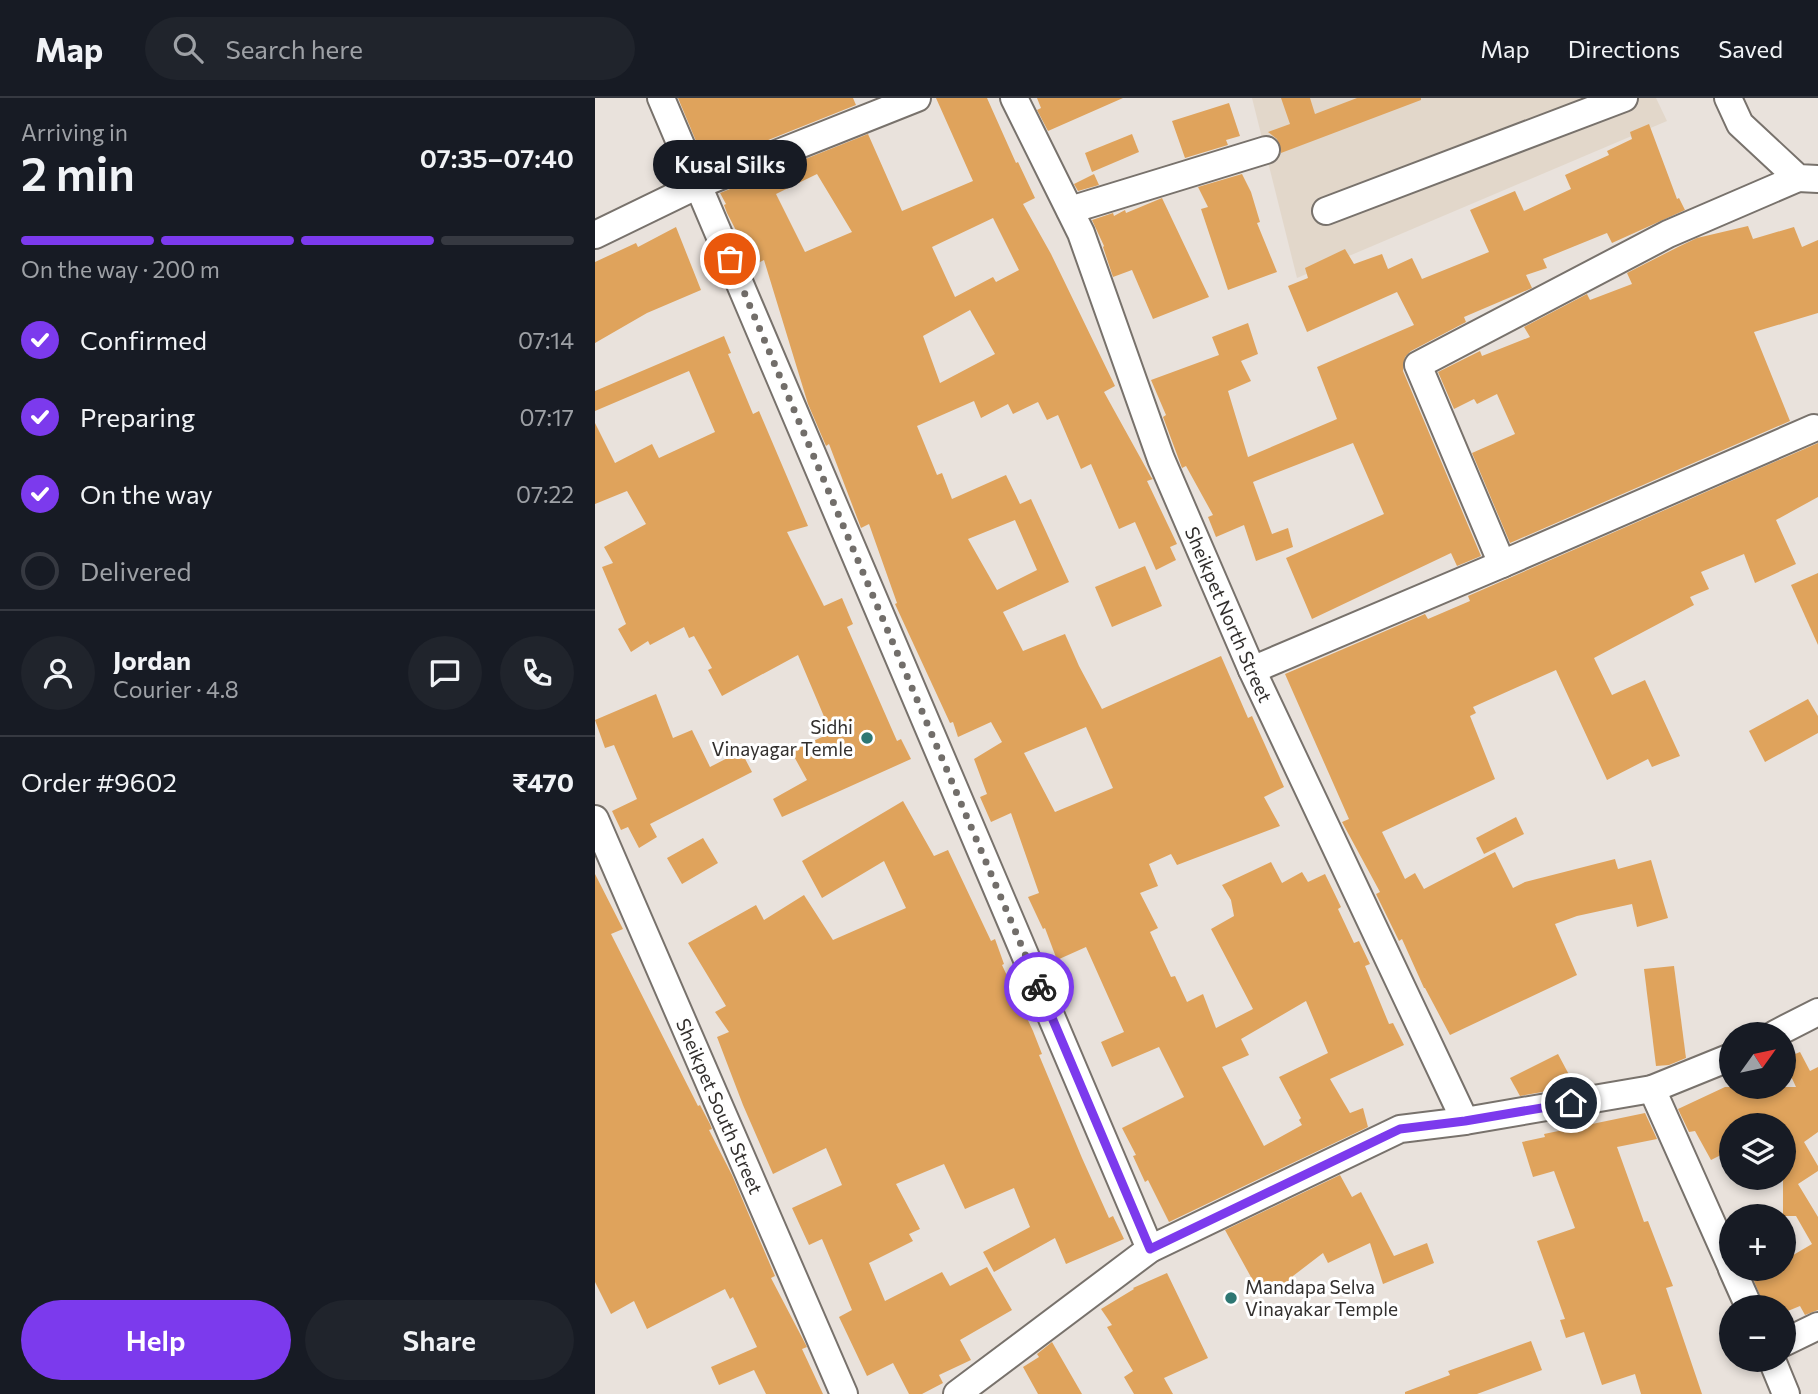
<!DOCTYPE html>
<html lang="en">
<head>
<meta charset="utf-8">
<style>
  :root { --surface:#171b24; --page:#20242c; --text:#f1f3f6; --muted:#9ea1a6; --line:#363941; --accent:#7c3aed }
  body { margin:0; font-family:Commissioner,sans-serif; background:var(--page); color:var(--text); height:100vh; display:flex; flex-direction:column; font-size:26px; white-space:nowrap }
  * { box-sizing:border-box; margin:0 }
  p { font-size:23px; color:var(--muted) }
  .icon { flex:none; width:38px; height:38px; fill:none; stroke:currentColor; stroke-width:2; stroke-linecap:round; stroke-linejoin:round }
  .map { position:relative; flex:1; overflow:hidden }
  .panel { display:flex; flex-direction:column; background:var(--surface); width:595px }
  .panel>* { flex:none }
  .needle { width:46px; rotate:57deg }
  .tools { position:absolute; left:1124px; top:924px; display:grid; gap:14px }
  .tools a { display:grid; place-items:center; width:77px; height:77px; border-radius:50%; background:var(--surface); box-shadow:0 4px 10px #0003; font-size:35px }
  .pin { position:absolute; display:grid; place-items:center; width:60px; height:60px; color:#fff; margin:-30px; border:4px solid #fff; border-radius:50%; box-shadow:0 2px 7px #0007 }
  .courier { position:absolute; display:grid; place-items:center; width:70px; height:70px; margin:-35px; border:5px solid #7c3aed; border-radius:50%; background:#fff; color:#222; box-shadow:0 2px 9px #0007 }
  .bubble { position:absolute; height:49px; border-radius:24px; background:var(--surface); box-shadow:0 4px 10px #0003; font-size:23px; font-weight:600; line-height:49px; text-align:center }
  .headline em { font-style:normal; font-weight:600 }
  .headline div { display:flex; flex-direction:column-reverse }
  .headline { display:flex; align-items:center; justify-content:space-between; height:119px; padding:0 21px }
  h1 { font-size:46px; font-weight:600; line-height:52px }
  .bar { display:grid; grid-template-columns:repeat(4,1fr); gap:10px 7px; align-content:center; height:84px; padding:0 21px }
  .bar i { height:9px; border-radius:5px; background:var(--line) }
  .bar .active { background:var(--accent) }
  .bar p { grid-column:span 4 }
  .line { display:flex; align-items:center; gap:18px; padding:0 21px; border-top:2px solid var(--line) }
  .line div { flex:1 }
  .round { display:grid; place-items:center; flex:none; width:74px; height:74px; border-radius:37px; background:var(--page) }
  ol { padding:0 21px; list-style:none }
  li { display:flex; align-items:center; gap:21px; height:77px }
  li p { margin-inline-start:auto }
  li .icon { padding:7px; border-radius:50%; background:var(--accent); color:#fff; stroke-width:4 }
  li:last-child { color:var(--muted) }
  li i { width:38px; height:38px; border:4px solid var(--line); border-radius:50% }
  .action { display:flex; gap:14px; margin-top:auto; padding:14px 21px }
  .action a { flex:1; height:80px; border-radius:42px; background:var(--accent); color:#fff; font-size:28px; font-weight:600; line-height:80px; text-align:center }
  .action a+a { background:var(--page); color:var(--text) }
  header { display:flex; align-items:center; gap:42px; box-sizing:border-box; height:98px; padding:0 35px; background:var(--surface); border-bottom:2px solid var(--line) }
  header strong { font-size:33px }
  nav { display:flex; gap:38px; margin-inline-start:auto; font-size:24px }
  .search { width:490px; height:63px; background:var(--page); display:flex; align-items:center; gap:18px; box-sizing:border-box; padding:0 24px; border-radius:38px; color:var(--muted); font-size:26px }
  main { display:flex; flex:1; min-height:0 }
  .map>svg:first-child { display:block }
  .built { fill:#e2d7ca }
  .building { fill:#dfa35c; fill-rule:evenodd }
  .lines { fill:none; stroke-linecap:round; stroke-linejoin:round }
  .minor-casing { stroke:#78726c; stroke-width:30 }
  .minor { stroke:#fff; stroke-width:26 }
  .done { stroke:#726e6a; stroke-width:7; stroke-dasharray:0 12.6 }
  .route { stroke:#7c3aed; stroke-width:9 }
  .poi-dot { fill:#2e7773; stroke:#fff; stroke-width:2.5 }
  .labels { text-anchor:middle; stroke-width:6; stroke-linejoin:round; paint-order:stroke }
  .street-label { font-size:19px; fill:#322f2d; stroke:#fff }
  .poi-label { font-size:19px; fill:#322f2d; stroke:#fff; text-anchor:end }
</style>
</head>
<body>
<header>
<strong>Map</strong>
<div class="search"><svg class="icon" aria-label="search" viewBox="0 0 24 24"><circle cx="10" cy="10" r="6"/><path d="M15 15l6 6"/></svg>Search here</div>
<nav><a>Map</a><a>Directions</a><a>Saved</a></nav>
</header>
<main>
<section class="panel">
<div class="headline"><div><h1>2 min</h1><p>Arriving in</p></div><em>07:35–07:40</em></div>
<div class="bar"><i class="active"></i><i class="active"></i><i class="active"></i><i></i><p>On the way · 200 m</p></div>
<ol>
<li><svg class="icon" aria-label="check" viewBox="0 0 24 24"><path d="M5 12l5 5 9-10"/></svg>Confirmed<p>07:14</p></li>
<li><svg class="icon" aria-label="check" viewBox="0 0 24 24"><path d="M5 12l5 5 9-10"/></svg>Preparing<p>07:17</p></li>
<li><svg class="icon" aria-label="check" viewBox="0 0 24 24"><path d="M5 12l5 5 9-10"/></svg>On the way<p>07:22</p></li>
<li><i></i>Delivered</li>
</ol>
<div class="line" style="height:126px"><a class="round"><svg class="icon" aria-label="person" viewBox="0 0 24 24"><circle cx="12" cy="8" r="4"/><path d="M4 21q1-7 8-7t8 7"/></svg></a><div><b>Jordan</b><p>Courier · 4.8</p></div><a class="round"><svg class="icon" aria-label="chat" viewBox="0 0 24 24"><path d="M4 5h16v11H9l-5 4z"/></svg></a><a class="round"><svg class="icon" aria-label="phone" viewBox="0 0 24 24"><path d="M5 4h4l2 5-3 2q2 4 5 5l2-3 5 2v4C11 20 4 13 5 4z"/></svg></a></div>
<div class="line" style="height:91px"><div>Order #9602</div><b>₹470</b></div>
<div class="action"><a>Help</a><a>Share</a></div>
</section>
<div class="map">
<svg width="1223" height="1296" viewBox="0 0 1223 1296">
  <rect width="100%" height="100%" fill="#e9e2dc"/>
  <polygon class="built" points="657,0 1061,0 1072,23 702,180"/>
  <g class="building">
    <polygon points="83,0 258,0 261,7 111,67"/>
    <path d="M341,0H392L421,65L423,64L440,100L428,106L456,156L520,288L509,294L556,379L558,381L552,383L582,446L575,449L581,462L561,472L540,424L524,431L496,366L486,371L463,317L452,322L443,304L418,316L413,306L386,320L379,303L322,328L342,377L347,375L357,401L411,377L425,406L436,401L474,484L408,514L428,553L470,536L484,568L507,611L626,558L653,620L657,618L689,689L669,699L685,728L582,767L576,756L554,766L563,788L545,795L563,830L555,834L576,879L580,878L592,904L608,896L621,930L658,911L616,831L639,818L636,802L627,787L676,764L687,785L707,774L713,784L730,776L746,809L743,811L759,845L764,843L775,866L770,868L794,926L798,925L809,947L735,981L755,1015L768,1010L773,1029L574,1124L553,1082L550,1084L538,1058L541,1057L527,1030L589,999L564,949L517,969L506,944L529,934L491,849L462,862L450,830L448,831L433,799L444,795L416,715L396,724L385,699L392,696L379,661L407,644L396,624L363,639L358,624L355,625L300,506L302,505L274,426L266,430L234,346L231,348L213,306L169,162L159,167L132,115L129,107L131,106L125,95L273,36L307,113L378,83ZM222,76L257,134L210,154L181,96ZM398,120L424,172L401,184L398,179L360,199L337,149ZM375,212L400,256L345,285L328,238ZM420,422L442,472L402,492L373,441ZM491,629L518,690L460,714L429,655ZM711,903L733,955L684,979L706,1020L704,1022L707,1027L669,1048L627,969L654,957L646,941Z"/>
    <polygon points="442,0 528,0 453,33 442,12 446,10"/>
    <polygon points="686,0 715,0 720,16 762,0 826,0 826,2 686,55 682,41 673,34 695,26"/>
    <polygon points="634,5 645,38 631,42 633,47 590,60 577,23"/>
    <polygon points="1054,26 1082,101 1084,100 1090,112 1017,145 1012,135 948,161 952,170 931,177 937,190 869,219 871,224 816,253 810,259 808,273 886,458 862,468 856,455 717,521 691,460 789,416 758,345 658,384 677,436 693,430 698,449 661,463 649,427 621,439 613,419 618,417 591,368 587,370 568,319 571,317 556,282 624,257 617,239 653,225 663,256 646,263 656,283 633,293 653,359 742,321 722,269 819,227 802,194 712,234 693,188 713,180 710,170 750,151 759,166 787,156 793,171 817,160 827,181 894,154 875,112 920,93 929,113 976,91 970,77 1014,57 1012,53 1037,41 1035,34"/>
    <polygon points="537,36 544,54 497,74 490,55"/>
    <polygon points="499,76 504,87 483,93 479,86"/>
    <polygon points="647,76 656,94 665,124 662,125 682,174 633,192 606,111 613,109 603,89"/>
    <polygon points="567,100 614,199 558,221 537,172 518,179 508,149 509,148 497,122 518,115 519,118 530,112 531,115"/>
    <polygon points="1153,128 1158,141 1199,129 1207,149 1223,142 1223,215 1159,234 1195,323 915,445 877,355 920,336 902,296 882,306 879,301 859,311 843,274 885,253 887,258 935,239 929,229 992,196 995,202 1037,186 1032,175 1083,149 1102,140"/>
    <polygon points="81,129 106,192 52,215 0,245 0,164 41,145 43,149"/>
    <polygon points="129,238 136,255 133,256 158,316 164,313 213,428 192,434 229,508 247,500 258,526 252,529 302,643 306,641 316,661 187,719 178,701 212,682 196,653 236,635 203,557 127,598 113,572 117,570 99,538 94,540 89,529 55,547 53,543 36,554 23,531 31,526 7,469 18,465 9,449 51,426 32,393 0,406 0,325 20,365 57,346 64,360 120,334 94,273 0,313 0,293"/>
    <polygon points="1223,345 1223,399 1181,422 1201,466 1160,485 1149,456 1106,474 1114,491 1095,499 1099,507 999,560 1017,597 1050,582 1085,658 1057,669 1053,661 1012,682 961,572 878,609 881,615 875,618 900,681 787,734 810,781 820,775 829,791 900,754 918,790 930,784 1020,761 1023,771 1056,762 1073,820 1042,829 1037,806 982,818 960,826 982,877 855,937 830,890 829,890 807,841 804,843 781,796 785,794 747,724 754,721 690,576 830,516 833,521 875,503 873,498"/>
    <polygon points="550,468 567,508 517,529 500,489"/>
    <polygon points="1223,475 1223,547 1196,487"/>
    <polygon points="61,596 78,640 97,632 115,669 146,653 157,674 55,726 62,739 44,750 33,729 26,732 17,713 42,701 19,647 10,650 0,622"/>
    <polygon points="1213,601 1223,618 1223,635 1170,664 1154,633"/>
    <polygon points="308,703 339,758 353,752 396,843 400,841 409,866 407,867 438,933 447,956 444,957 487,1060 514,1120 518,1118 529,1141 471,1166 460,1140 399,1174 388,1154 435,1129 419,1090 370,1111 349,1066 301,1086 325,1131 314,1136 318,1143 274,1165 290,1203 347,1174 355,1188 392,1169 417,1212 365,1242 376,1262 344,1277 348,1285 327,1296 314,1296 298,1265 272,1278 244,1219 257,1212 227,1141 214,1147 197,1110 247,1087 231,1050 178,1076 148,1007 122,939 134,934 120,914 131,908 93,845 161,807 169,822 209,797 238,842 311,810 289,763 227,800 207,763"/>
    <polygon points="921,719 929,736 889,756 881,740"/>
    <polygon points="108,740 123,765 87,786 72,760"/>
    <polygon points="0,776 28,831 16,836 103,1008 105,1007 115,1026 117,1031 114,1032 137,1077 180,1178 176,1180 212,1249 207,1251 228,1296 171,1296 159,1272 124,1287 116,1269 162,1249 138,1199 135,1201 130,1191 52,1231 39,1203 16,1216 0,1184"/>
    <polygon points="1079,868 1091,960 1074,967 1061,968 1049,871"/>
    <polygon points="1205,954 1215,973 1223,969 1223,1034 1209,1044 1223,1068 1223,1073 1203,1086 1223,1119 1223,1212 1210,1217 1205,1208 1188,1215 1188,1209 1170,1209 1154,1171 1187,1171 1188,1174 1188,1163 1217,1146 1201,1118 1188,1118 1188,1027 1136,1027 1136,1052 1116,1062 1100,1033 1094,1034 1083,1011 1130,989 1201,989 1188,961"/>
    <polygon points="963,956 980,988 925,998 915,980"/>
    <polygon points="1050,1015 1062,1041 1022,1049 1049,1124 1053,1123 1078,1188 1071,1190 1107,1296 1046,1296 1040,1276 1007,1287 989,1234 971,1240 965,1222 970,1221 942,1143 980,1130 959,1073 938,1079 927,1044 950,1039 949,1036"/>
    <polygon points="745,1077 757,1099 766,1094 799,1158 832,1145 839,1165 788,1186 775,1145 733,1165 728,1155 698,1178 700,1181 667,1199 630,1132"/>
    <polygon points="572,1175 613,1260 569,1280 578,1296 539,1296 529,1279 538,1273 512,1229 517,1227 506,1211 539,1191 538,1190"/>
    <polygon points="936,1243 947,1272 882,1296 810,1296 810,1294 855,1277 853,1273"/>
    <polygon points="457,1244 487,1296 443,1296 428,1269 444,1259 442,1256"/>
  </g>
  <g class="lines">
    <defs>
      <g id="minor">
        <polyline points="66,0 555,1151"/>
        <path id="s1" d="M419,0L486,135L566,361L657,572L870,1023"/>
        <polyline points="1133,0 1145,26 1203,80 1223,81"/>
        <polyline points="475,112 671,52"/>
        <polyline points="731,113 1029,0"/>
        <polyline points="0,137 103,87 322,0"/>
        <polyline points="907,466 823,267 1073,136 1203,80"/>
        <polyline points="657,572 907,466 1219,330"/>
        <path id="s2" d="M0,721L249,1296"/>
        <polyline points="1180,936 1223,914"/>
        <polyline points="1057,991 1136,1168"/>
        <polyline points="1137,1171 1154,1209"/>
        <polyline points="1188,1245 1223,1228"/>
        <polyline points="1177,1262 1191,1296"/>
        <polyline points="362,1296 555,1151 805,1031 870,1023 1057,991 1136,959"/>
      </g>
    </defs>
    <use href="#minor" class="minor-casing"/>
    <use href="#minor" class="minor"/>
  </g>
  <g class="lines">
    <polyline class="done" points="135,161 444,889"/>
    <polyline class="route" points="444,889 555,1151 805,1031 870,1023 976,1005"/>
  </g>
  <g class="poi-dot">
    <circle cx="272" cy="640" r="7"/>
    <circle cx="636" cy="1200" r="7"/>
  </g>
  <g class="labels">
    <g class="street-label">
      <text dy="7" stroke="none"><textPath href="#s1" startOffset="560">Sheikpet North Street</textPath></text>
      <text dy="7" stroke="none"><textPath href="#s2" startOffset="313">Sheikpet South Street</textPath></text>
    </g>
    <g class="poi-label">
      <text x="258" y="636">Sidhi<tspan x="258" dy="22">Vinayagar Temle</tspan></text>
      <text x="650" y="1196" text-anchor="start">Mandapa Selva<tspan x="650" dy="22">Vinayakar Temple</tspan></text>
    </g>
  </g>
</svg>
<div class="tools">
<a><svg class="needle" viewBox="-14 -14 28 28"><path d="M0-13l5 13h-10z" fill="#e53935"/><path d="M0 13l5-13h-10z" fill="#9ea1a6"/></svg></a>
<a><svg class="icon" aria-label="layers" viewBox="0 0 24 24"><path d="M12 4l9 5-9 5-9-5zM3 14l9 5 9-5"/></svg></a>
<a>+</a>
<a>−</a>
</div>
<div class="pin" style="left:135px;top:161px;background:#ea580c"><svg class="icon" aria-label="bag" viewBox="0 0 24 24"><path d="M5 8h14l-1 12H6zM9 8a3 3 0 0 1 6 0"/></svg></div>
<div class="pin" style="left:976px;top:1005px;background:#1f2937"><svg class="icon" aria-label="home" viewBox="0 0 24 24"><path d="M3 11l9-7 9 7M6 9v11h12V9"/></svg></div>
<div class="courier" style="left:444px;top:889px"><svg class="icon" aria-label="bike" viewBox="0 0 24 24"><circle cx="6" cy="16" r="4"/><circle cx="18" cy="16" r="4"/><path d="M6 16l4-8h5l3 8M10 8l3 8H6M13 5h3"/></svg></div>
<div class="bubble" style="left:58px;top:42px;width:154px">Kusal Silks</div>
</div>
</main>
</body>
</html>
